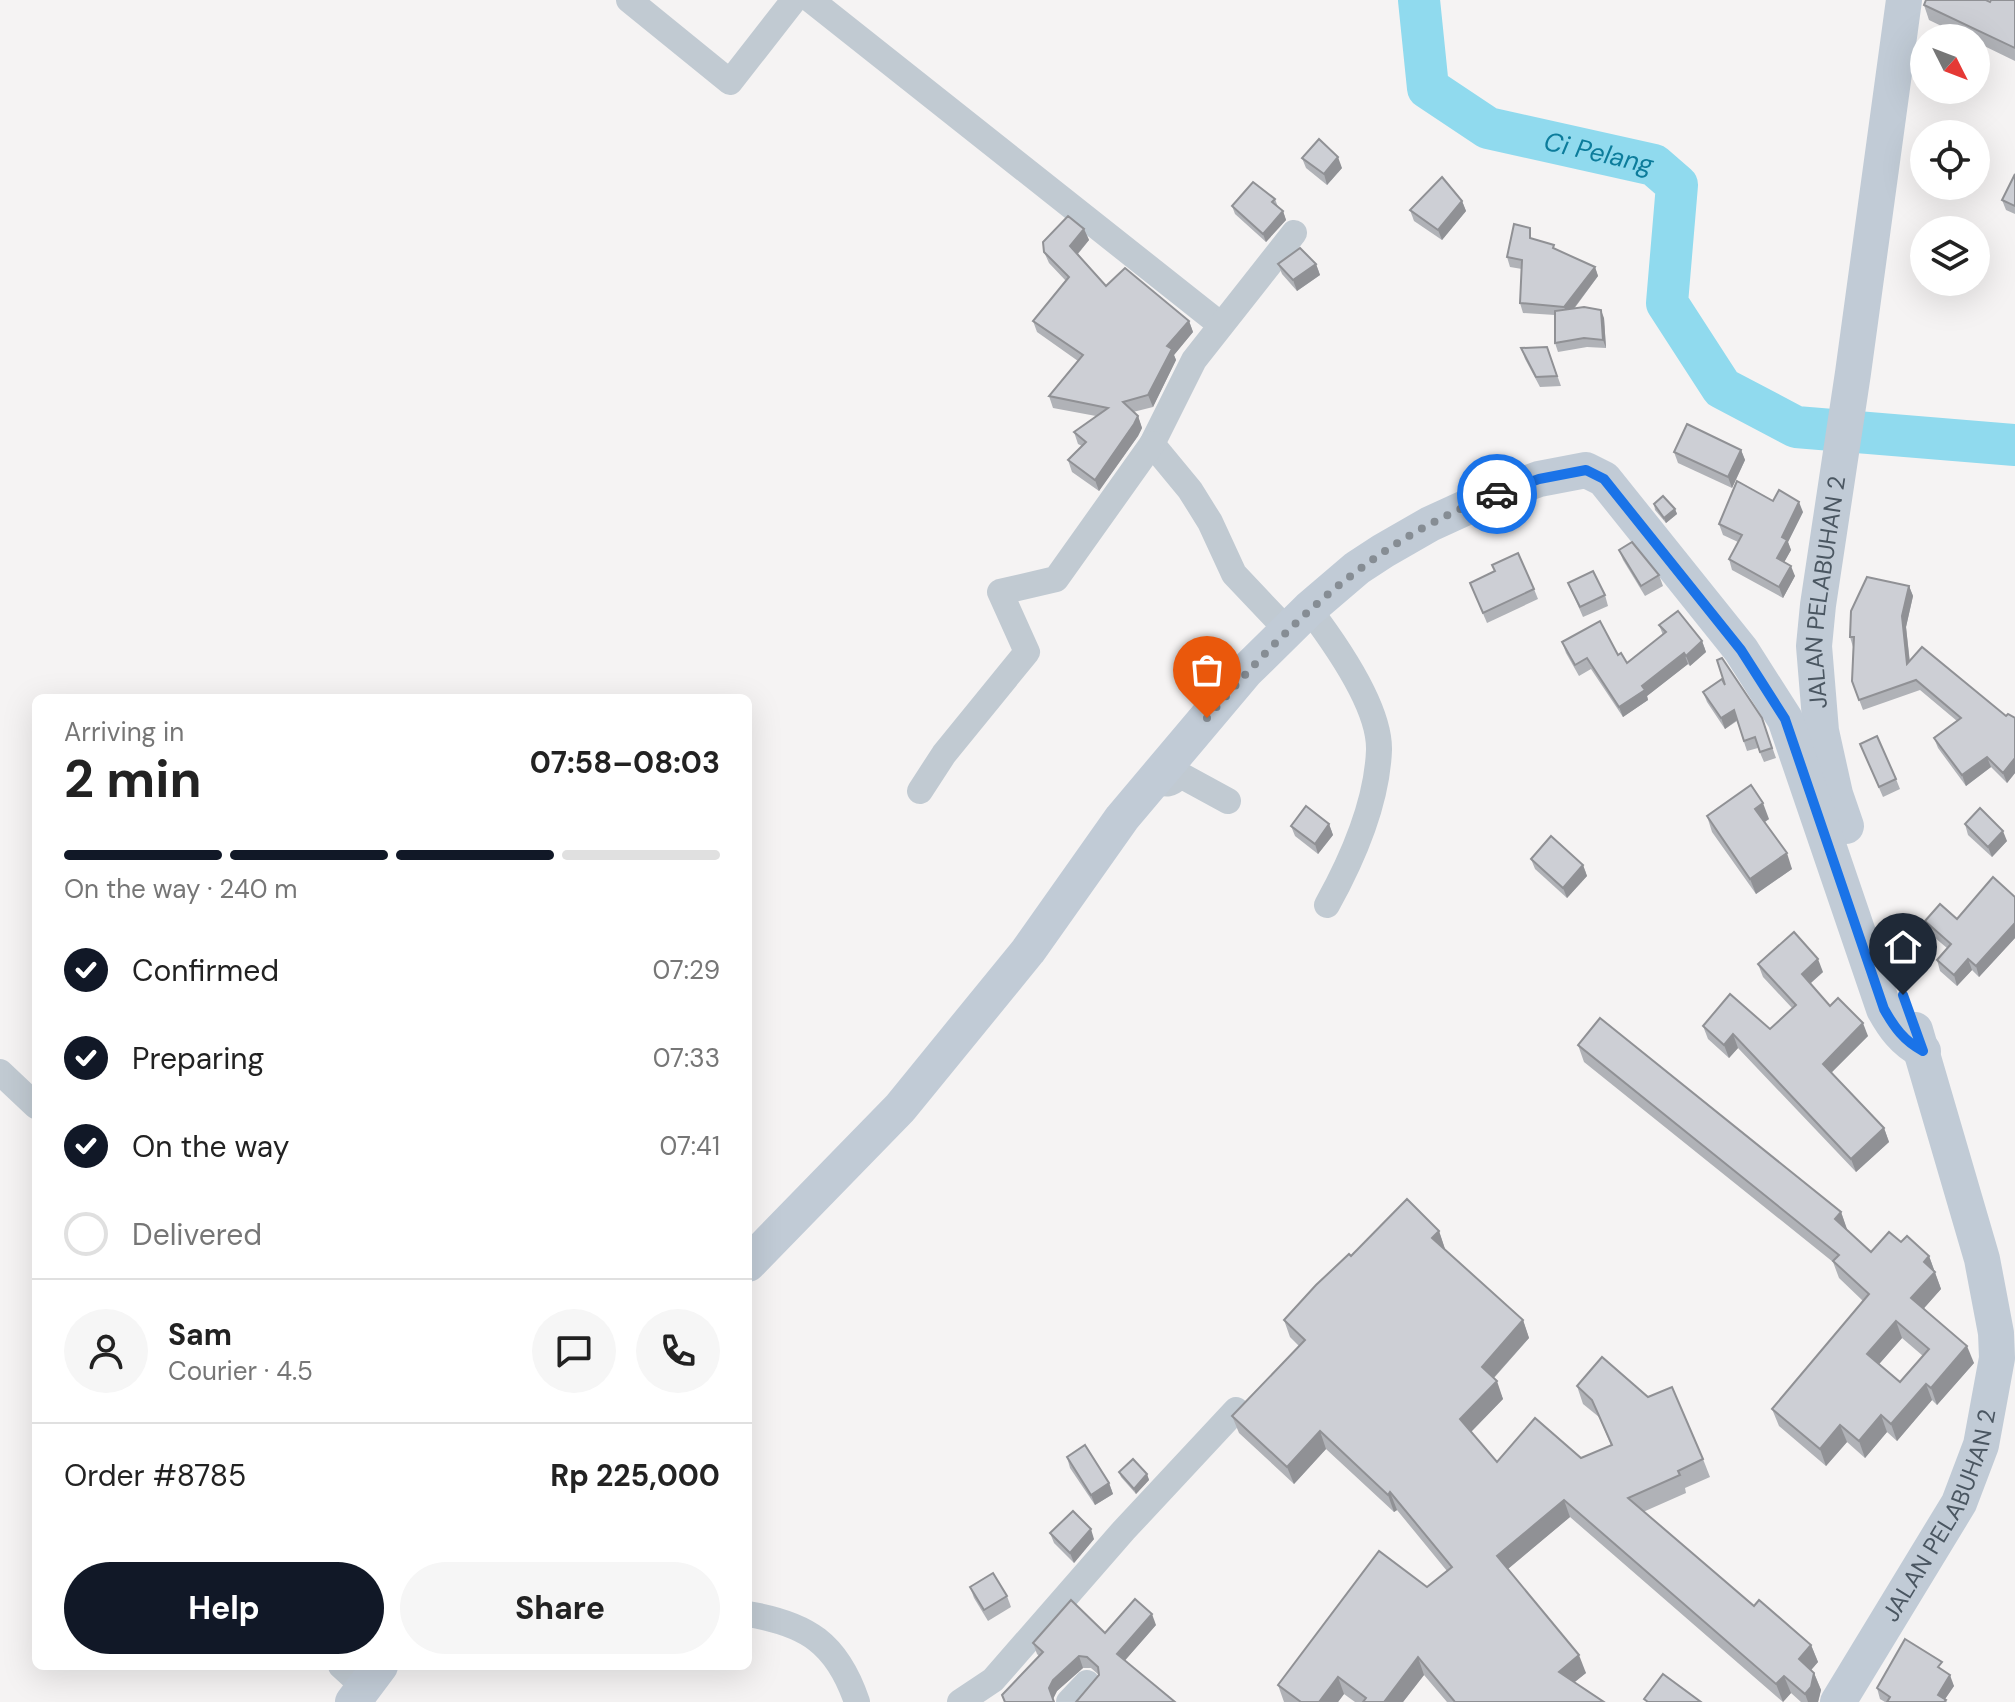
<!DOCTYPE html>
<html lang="en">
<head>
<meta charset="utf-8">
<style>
  :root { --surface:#fff; --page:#f6f6f6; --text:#222; --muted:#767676; --line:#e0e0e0; --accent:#111827 }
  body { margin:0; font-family:"DM Sans",sans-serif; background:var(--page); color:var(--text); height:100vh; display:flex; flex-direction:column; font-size:30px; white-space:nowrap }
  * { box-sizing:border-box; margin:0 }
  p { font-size:26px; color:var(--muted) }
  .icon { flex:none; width:44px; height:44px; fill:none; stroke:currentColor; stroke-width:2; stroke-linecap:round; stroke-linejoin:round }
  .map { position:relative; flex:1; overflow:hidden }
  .side { position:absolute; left:32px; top:694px; width:720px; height:976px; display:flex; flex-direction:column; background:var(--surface); border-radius:12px; box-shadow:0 8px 32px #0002 }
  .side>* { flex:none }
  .needle { width:52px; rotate:132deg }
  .controls { position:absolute; left:1910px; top:24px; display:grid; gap:16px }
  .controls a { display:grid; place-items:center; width:80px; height:80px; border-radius:50%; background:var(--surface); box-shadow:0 8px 32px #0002; font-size:40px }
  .pin { position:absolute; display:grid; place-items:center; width:68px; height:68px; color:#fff; margin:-82px -34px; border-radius:50% 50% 50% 0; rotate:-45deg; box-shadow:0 0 8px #0007 }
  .pin .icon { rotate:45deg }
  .courier { position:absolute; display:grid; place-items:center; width:80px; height:80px; margin:-40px; border:6px solid #1a73e8; border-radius:50%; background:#fff; color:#222; box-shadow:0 2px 10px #0007 }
  .summary em { font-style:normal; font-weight:700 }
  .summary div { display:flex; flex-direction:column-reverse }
  .summary { display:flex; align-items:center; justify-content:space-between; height:136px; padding:0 32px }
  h1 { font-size:52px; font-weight:700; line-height:60px }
  .bar { display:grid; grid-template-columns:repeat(4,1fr); gap:12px 8px; align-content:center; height:96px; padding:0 32px }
  .bar i { height:10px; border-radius:6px; background:var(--line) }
  .bar .selected { background:var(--accent) }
  .bar p { grid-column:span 4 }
  .line { display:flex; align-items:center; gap:20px; padding:0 32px; border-top:2px solid var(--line) }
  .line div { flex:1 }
  .round { display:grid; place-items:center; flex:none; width:84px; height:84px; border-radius:42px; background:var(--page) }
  ol { padding:0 32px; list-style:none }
  li { display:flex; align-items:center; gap:24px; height:88px }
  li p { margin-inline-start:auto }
  li .icon { padding:8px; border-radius:50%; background:var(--accent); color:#fff; stroke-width:4 }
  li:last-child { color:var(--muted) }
  li i { width:44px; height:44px; border:4px solid var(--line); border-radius:50% }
  .button { display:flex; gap:16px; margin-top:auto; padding:16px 32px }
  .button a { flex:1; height:92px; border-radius:48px; background:var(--accent); color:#fff; font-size:32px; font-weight:700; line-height:92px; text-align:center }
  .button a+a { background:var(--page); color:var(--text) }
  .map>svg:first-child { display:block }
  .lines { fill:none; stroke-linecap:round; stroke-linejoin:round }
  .river { stroke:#90daee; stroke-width:42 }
  .street { stroke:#c1cad2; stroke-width:26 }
  .secondary { stroke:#c1cbd6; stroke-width:36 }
  .wall { fill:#b0b2b7; fill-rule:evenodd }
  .shaded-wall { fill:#909195 }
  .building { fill:#cdcfd5; stroke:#909195; stroke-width:2; fill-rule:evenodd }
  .done { stroke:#868d94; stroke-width:8; stroke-dasharray:0 14.4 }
  .route { stroke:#1a73e8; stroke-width:10 }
  .labels { text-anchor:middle; stroke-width:7; stroke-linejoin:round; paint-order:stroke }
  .street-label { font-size:24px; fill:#4a5661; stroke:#fff }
  .water-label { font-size:26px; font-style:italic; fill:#0c7c9b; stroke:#fff }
</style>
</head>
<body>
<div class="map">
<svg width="2015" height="1702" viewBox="0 0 2015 1702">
  <rect width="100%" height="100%" fill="#f5f3f3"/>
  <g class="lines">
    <path class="river" id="s1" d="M1419,0L1428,88L1488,128L1654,165L1677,185L1667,303L1722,388L1796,427L2015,445"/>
    <g class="street">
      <polyline points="629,0 730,82 794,0"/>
      <polyline points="811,0 1221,325"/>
      <path d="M1309,609C1334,642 1380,707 1379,750C1377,803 1352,860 1327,905"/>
      <polyline points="1287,630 1234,574 1210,522 1190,490 1152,444 1194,360 1294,233"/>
      <path d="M1154,781C1167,785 1170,785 1180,776L1184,777L1228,801"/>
      <polyline points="920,791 944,754 1027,652 1000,592 1056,579 1152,444"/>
      <polyline points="0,1072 36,1106"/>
      <path d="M748,1614C807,1624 837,1643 857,1702"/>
      <polyline points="341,1666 364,1687"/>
      <polyline points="960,1702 993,1680 1124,1530 1236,1410"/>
      <polyline points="1069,1702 1087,1683"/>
    </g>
    <g class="secondary">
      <path id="s2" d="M1846,826L1835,794L1821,731L1814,646L1818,605L1853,373L1904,0"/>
      <path d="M748,1264L900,1108L1028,951L1122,818L1246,671L1309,609L1357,568L1383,551L1430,524L1489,497L1539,479L1586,470L1604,479L1741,650L1785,719L1884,1009C1894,1027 1904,1041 1923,1051"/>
      <polyline points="353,1702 380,1666"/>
      <path id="s3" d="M1838,1702L1959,1503L1981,1445L1997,1358L1996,1333L1982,1259L1915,1030"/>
    </g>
  </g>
  <g class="wall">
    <polygon points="2015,0 2015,61 1976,42 1976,38 1966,38 1929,20 1924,5"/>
    <polygon points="1302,158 1342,168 1327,185 1306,168"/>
    <polygon points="2015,174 2015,214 2006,210 2002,200"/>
    <polygon points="1275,199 1278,207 1283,211 1286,220 1266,242 1235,214 1232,206"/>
    <polygon points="1462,201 1466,211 1442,240 1414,221 1410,210"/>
    <polygon points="1084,229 1089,240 1078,254 1106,286 1189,321 1193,332 1174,355 1176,360 1153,407 1133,412 1138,416 1142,428 1138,436 1099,491 1072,472 1068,460 1082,446 1078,444 1074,432 1096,416 1053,408 1049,396 1078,361 1037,332 1033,321 1066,281 1049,263 1044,252"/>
    <polygon points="1534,238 1534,239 1595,267 1598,276 1574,309 1604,318 1606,348 1587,347 1558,352 1555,343 1555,315 1523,313 1520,303 1522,269 1510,267 1507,257"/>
    <polygon points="1278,264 1316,264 1320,275 1297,291 1282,274"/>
    <polygon points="1547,347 1561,386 1540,387 1525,359 1521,348"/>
    <polygon points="1741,450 1745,460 1732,488 1678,463 1674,452"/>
    <polygon points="1773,501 1803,512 1788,542 1791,550 1784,562 1795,576 1783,598 1732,570 1729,559 1738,542 1723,535 1719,524"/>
    <polygon points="1654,504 1675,509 1677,514 1666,523 1655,510"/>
    <polygon points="1619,550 1659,575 1663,586 1645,596 1623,560"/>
    <polygon points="1470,583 1534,589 1538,599 1487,623"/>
    <polygon points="1568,583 1605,595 1608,606 1583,617"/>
    <polygon points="1909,586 1913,596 1906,627 1910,662 2006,716 2015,718 2015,773 2007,783 1991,767 1966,786 1938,748 1934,738 1957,721 1920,690 1863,710 1852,681 1853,647 1850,637"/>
    <polygon points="1659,625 1702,641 1706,652 1690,666 1688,664 1647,696 1648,700 1623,717 1591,669 1579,676 1566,653 1562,642 1618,655 1627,663 1663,635"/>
    <polygon points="1703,692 1762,718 1776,758 1764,762 1758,748 1747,751 1737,721 1725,729 1707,702"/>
    <polygon points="1860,744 1896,779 1900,789 1883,797"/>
    <polygon points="1707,816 1769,819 1765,822 1792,869 1756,894 1712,832"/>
    <polygon points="1329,824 1333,835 1318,854 1295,836 1291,826"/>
    <polygon points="1965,824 2007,841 1992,857 1968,835"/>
    <polygon points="1531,859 1583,865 1587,876 1567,898 1535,869"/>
    <polygon points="2015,897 2015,938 1979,977 1972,970 1957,986 1940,971 1937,960 1947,948 1928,932 1925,921 1957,919"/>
    <polygon points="1758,964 1823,972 1810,984 1830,1006 1868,1036 1831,1073 1884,1128 1889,1142 1856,1172 1738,1048 1729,1058 1708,1039 1703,1026 1770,1029 1792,1008 1763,977"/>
    <path d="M1578,1045L1841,1212L1847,1230L1871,1252L1901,1242L1929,1256L1941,1289L1924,1308L1974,1363L1937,1405L1932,1400L1897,1441L1887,1432L1865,1458L1847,1442L1826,1466L1779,1426L1772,1409L1863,1301L1839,1278L1833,1262L1584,1062ZM1902,1338L1923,1356L1900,1382L1879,1364Z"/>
    <polygon points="1439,1231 1445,1249 1444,1250 1523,1320 1529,1338 1494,1378 1503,1399 1471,1432 1497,1462 1581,1458 1611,1445 1599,1417 1583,1404 1577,1386 1703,1459 1710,1477 1685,1488 1686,1493 1643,1512 1754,1606 1811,1645 1818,1662 1811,1670 1814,1673 1821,1690 1818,1702 1801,1702 1791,1693 1783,1702 1570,1517 1508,1569 1586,1673 1574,1682 1604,1702 1447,1702 1424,1675 1403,1702 1355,1702 1344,1694 1338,1702 1284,1702 1278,1685 1427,1587 1447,1571 1397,1510 1394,1512 1326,1449 1294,1484 1239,1433 1232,1416 1299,1346 1290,1337 1284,1320 1351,1256"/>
    <polygon points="1067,1457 1109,1483 1113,1494 1095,1505 1070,1468"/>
    <polygon points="1119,1472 1147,1474 1149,1480 1136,1494 1121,1477"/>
    <polygon points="1050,1533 1094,1539 1074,1563 1054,1543"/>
    <polygon points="970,1587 1007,1596 1011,1607 988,1621 974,1598"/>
    <polygon points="1156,1625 1125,1660 1099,1675 1091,1668 1083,1668 1057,1691 1053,1699 1054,1702 1004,1702 1002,1695 1039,1656 1037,1654 1033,1643"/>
    <polygon points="1945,1672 1954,1686 1945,1699 1947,1702 1885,1702 1880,1699 1877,1688"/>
  </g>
  <g class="shaded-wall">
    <polygon points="1338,157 1342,168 1327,185 1324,174"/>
    <polygon points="1462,201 1466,211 1442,240 1438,230"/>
    <polygon points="1283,211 1286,220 1266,242 1263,234"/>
    <polygon points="1084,229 1089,240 1074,258 1070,246"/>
    <polygon points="1316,264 1320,275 1297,291 1293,280"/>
    <polygon points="1595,267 1598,276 1568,316 1564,307"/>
    <polygon points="1601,310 1604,318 1606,348 1603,340"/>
    <polygon points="1189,321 1193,332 1174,355 1176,360 1153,407 1148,395 1167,346"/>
    <polygon points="1138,416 1142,428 1138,436 1099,491 1095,480"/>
    <polygon points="1741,450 1745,460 1732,488 1728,477"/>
    <polygon points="1799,502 1803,512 1788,542 1791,550 1781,568 1777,558 1782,537"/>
    <polygon points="1675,509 1677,514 1666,523 1664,518"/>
    <polygon points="1791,566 1795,576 1783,598 1779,587"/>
    <polygon points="1909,586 1913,596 1906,627 1911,675 1907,664 1902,616"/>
    <polygon points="1702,641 1706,652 1690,666 1686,656"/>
    <polygon points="1684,653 1688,664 1647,696 1648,700 1623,717 1619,707 1642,686"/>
    <polygon points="1734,710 1737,720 1725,729 1721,718"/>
    <polygon points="1987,757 1991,767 1966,786 1962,775"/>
    <polygon points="2015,758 2015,773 2007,783 2003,773"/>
    <polygon points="1763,803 1769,819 1761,824 1755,809"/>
    <polygon points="1329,824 1333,835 1318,854 1315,844"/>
    <polygon points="2003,831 2007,841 1992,857 1988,847"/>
    <polygon points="1787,853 1792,869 1756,894 1750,879"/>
    <polygon points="1583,865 1587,876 1567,898 1563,888"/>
    <polygon points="2015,923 2015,938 1979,977 1976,966"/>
    <polygon points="1818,959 1823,972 1806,987 1802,974"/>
    <polygon points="1968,959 1972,970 1957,986 1954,975"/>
    <polygon points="1863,1023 1868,1036 1827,1077 1823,1064"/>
    <polygon points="1733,1034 1738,1048 1729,1058 1724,1045"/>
    <polygon points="1884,1128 1889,1142 1856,1172 1851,1159"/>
    <polygon points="1841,1212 1847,1229 1842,1236 1835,1219"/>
    <polygon points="1439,1231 1445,1249 1438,1256 1432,1238"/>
    <polygon points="1929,1256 1941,1289 1918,1315 1911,1298 1924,1262"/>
    <polygon points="1523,1320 1529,1338 1488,1384 1482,1367"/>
    <polygon points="1896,1321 1902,1338 1873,1371 1867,1354"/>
    <polygon points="1967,1346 1974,1363 1937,1405 1931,1388"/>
    <polygon points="1497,1381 1503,1399 1466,1437 1460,1419"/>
    <polygon points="1926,1384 1932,1400 1897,1441 1891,1424"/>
    <polygon points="1881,1415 1887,1432 1865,1458 1859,1441"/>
    <polygon points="1840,1425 1847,1442 1826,1466 1820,1449"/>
    <polygon points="1320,1431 1326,1449 1294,1484 1287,1467"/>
    <polygon points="1147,1474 1149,1480 1136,1494 1134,1489"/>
    <polygon points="1109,1483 1113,1494 1095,1505 1091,1495"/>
    <polygon points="1390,1492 1397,1510 1394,1512 1388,1495"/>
    <polygon points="1564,1500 1570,1517 1503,1573 1497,1556"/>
    <polygon points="1091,1529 1094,1539 1074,1563 1070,1553"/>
    <polygon points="1152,1614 1156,1625 1121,1665 1117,1654"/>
    <polygon points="1811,1645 1818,1662 1805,1677 1799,1659"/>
    <polygon points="1579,1655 1586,1673 1565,1690 1559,1672"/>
    <polygon points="1079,1656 1083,1668 1057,1691 1053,1699 1054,1702 1049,1688 1053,1680"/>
    <polygon points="1418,1657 1424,1675 1403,1702 1384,1702"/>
    <polygon points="1814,1673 1821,1690 1818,1702 1808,1702 1805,1694"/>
    <polygon points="1950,1675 1954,1686 1943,1702 1938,1695"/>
    <polygon points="1784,1676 1791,1693 1783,1702 1776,1684"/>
    <polygon points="1338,1677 1344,1694 1338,1702 1319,1702"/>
  </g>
  <g class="building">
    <polygon points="1926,0 1986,0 1990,2 1991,0 2015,0 2015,48 1924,5"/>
    <polygon points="1319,139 1338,157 1324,174 1302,158"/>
    <polygon points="2015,174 2015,206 2002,200"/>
    <polygon points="1442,177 1462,201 1438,230 1410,210"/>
    <polygon points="1253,182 1275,199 1272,202 1283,211 1263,234 1232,206"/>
    <polygon points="1068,216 1084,229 1070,246 1106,286 1125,268 1189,321 1167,346 1172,349 1148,395 1123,402 1138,416 1134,424 1095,480 1068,460 1086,442 1074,432 1108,408 1049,396 1083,355 1033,321 1069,277 1044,252 1043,242"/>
    <polygon points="1514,224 1530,228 1530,238 1554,245 1553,248 1595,267 1564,307 1520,303 1522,260 1507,257"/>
    <polygon points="1300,248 1316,264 1293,280 1278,264"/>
    <polygon points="1584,307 1601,310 1603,340 1584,338 1555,343 1555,311"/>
    <polygon points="1547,347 1557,376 1536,377 1521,348"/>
    <polygon points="1687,424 1741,450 1728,477 1674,452"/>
    <polygon points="1737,481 1773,501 1779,490 1799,502 1782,537 1787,540 1777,558 1791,566 1779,587 1729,559 1742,535 1719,524"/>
    <polygon points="1663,496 1675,509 1664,518 1654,504"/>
    <polygon points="1632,542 1659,575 1641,586 1619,550"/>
    <polygon points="1518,553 1534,589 1483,613 1470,583 1495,571 1492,565"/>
    <polygon points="1593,571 1605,595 1580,607 1568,583"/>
    <polygon points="1867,577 1909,586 1902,616 1907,664 1922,647 2006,716 2008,714 2015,718 2015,758 2003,773 1987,757 1962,775 1934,738 1961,718 1916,680 1859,700 1852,681 1854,637 1850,637 1851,611"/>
    <polygon points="1678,611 1702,641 1686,656 1684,653 1642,686 1645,690 1619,707 1587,658 1575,665 1562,642 1600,621 1618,655 1621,653 1627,663 1666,632 1659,625"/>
    <polygon points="1722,658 1762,718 1772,748 1760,752 1755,737 1744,741 1734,710 1721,718 1703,692 1722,679 1725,685 1717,660"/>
    <polygon points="1877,736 1896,779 1879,787 1860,744"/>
    <polygon points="1751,785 1763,803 1755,809 1787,853 1750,879 1707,816"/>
    <polygon points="1306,806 1329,824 1315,844 1291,826"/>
    <polygon points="1980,808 2003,831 1988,847 1965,824"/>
    <polygon points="1551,836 1583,865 1563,888 1531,859"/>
    <polygon points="1993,877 2015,897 2015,923 1976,966 1968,959 1954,975 1937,960 1951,944 1925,921 1940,904 1957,919"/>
    <polygon points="1794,932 1818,959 1802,974 1830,1006 1838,998 1863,1023 1823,1064 1884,1128 1851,1159 1733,1034 1724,1045 1703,1026 1730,994 1770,1029 1796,1005 1758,964"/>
    <path d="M1600,1018L1841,1212L1835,1219L1871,1252L1889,1232L1901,1242L1907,1236L1929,1256L1924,1262L1935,1272L1911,1298L1967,1346L1931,1388L1926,1384L1891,1424L1881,1415L1859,1441L1840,1425L1820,1449L1772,1409L1869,1294L1833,1261L1839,1255L1578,1045ZM1896,1321L1929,1349L1900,1382L1867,1354Z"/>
    <polygon points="1407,1199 1439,1231 1432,1238 1523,1320 1482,1367 1497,1381 1460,1419 1497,1462 1535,1418 1581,1458 1612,1445 1592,1400 1577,1386 1602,1357 1648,1397 1672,1387 1703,1459 1678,1471 1680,1475 1628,1498 1754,1606 1759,1600 1811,1645 1799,1659 1814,1673 1811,1687 1805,1694 1784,1676 1776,1684 1564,1500 1497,1556 1579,1655 1559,1672 1604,1702 1455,1702 1418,1657 1384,1702 1363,1702 1366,1698 1338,1677 1319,1702 1301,1702 1278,1685 1379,1551 1427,1587 1452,1567 1390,1492 1388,1495 1320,1431 1287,1467 1232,1416 1305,1340 1284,1320 1316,1285 1349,1254 1351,1256"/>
    <polygon points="1085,1445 1109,1483 1091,1495 1067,1457"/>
    <polygon points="1133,1459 1147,1474 1134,1489 1119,1472"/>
    <polygon points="1073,1511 1091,1529 1070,1553 1050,1533"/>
    <polygon points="993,1573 1007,1596 984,1610 970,1587"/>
    <polygon points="1135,1599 1152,1614 1117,1654 1175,1702 1076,1702 1099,1675 1098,1667 1087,1657 1079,1656 1053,1680 1049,1688 1054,1702 1005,1702 1002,1695 1043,1652 1033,1643 1071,1600 1105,1633"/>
    <polygon points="1905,1639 1942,1662 1938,1667 1950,1675 1938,1695 1946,1700 1944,1702 1887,1702 1890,1697 1877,1688"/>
    <polygon points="1663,1674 1701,1702 1648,1702 1644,1699"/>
  </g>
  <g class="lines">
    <path class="done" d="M1207,718C1289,622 1376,538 1497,494"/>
    <path class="route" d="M1497,494L1539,479L1586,470L1604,479L1741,650L1785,719L1884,1009C1894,1027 1904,1041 1923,1051L1903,995"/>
  </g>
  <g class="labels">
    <g class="street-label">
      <text dy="8" stroke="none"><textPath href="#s2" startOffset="238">JALAN PELABUHAN 2</textPath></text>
      <text dy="8" stroke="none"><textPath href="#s3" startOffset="214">JALAN PELABUHAN 2</textPath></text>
    </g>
    <g class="water-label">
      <text dy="9" stroke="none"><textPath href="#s1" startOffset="274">Ci Pelang</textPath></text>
    </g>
  </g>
</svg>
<div class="controls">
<a><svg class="needle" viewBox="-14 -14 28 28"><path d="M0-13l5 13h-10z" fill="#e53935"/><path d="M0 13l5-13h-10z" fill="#767676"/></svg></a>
<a><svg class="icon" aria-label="locate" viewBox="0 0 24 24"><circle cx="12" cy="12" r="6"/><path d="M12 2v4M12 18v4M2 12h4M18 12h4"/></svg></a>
<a><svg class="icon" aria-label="layers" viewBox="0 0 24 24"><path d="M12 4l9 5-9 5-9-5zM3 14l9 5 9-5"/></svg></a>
</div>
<div class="pin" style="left:1207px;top:718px;background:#ea580c"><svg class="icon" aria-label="bag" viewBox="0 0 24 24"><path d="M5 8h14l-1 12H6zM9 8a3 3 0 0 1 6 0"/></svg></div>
<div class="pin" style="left:1903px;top:995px;background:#1f2937"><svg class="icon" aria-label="home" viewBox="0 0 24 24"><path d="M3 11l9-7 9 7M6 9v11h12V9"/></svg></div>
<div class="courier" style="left:1497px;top:494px"><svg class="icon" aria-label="car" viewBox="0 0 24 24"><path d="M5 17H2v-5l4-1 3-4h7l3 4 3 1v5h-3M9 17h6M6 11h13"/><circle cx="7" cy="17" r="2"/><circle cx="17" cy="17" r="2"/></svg></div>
<section class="side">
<div class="summary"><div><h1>2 min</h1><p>Arriving in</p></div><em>07:58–08:03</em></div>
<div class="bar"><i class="selected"></i><i class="selected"></i><i class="selected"></i><i></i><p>On the way · 240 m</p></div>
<ol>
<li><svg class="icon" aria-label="check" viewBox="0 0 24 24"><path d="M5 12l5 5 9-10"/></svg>Confirmed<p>07:29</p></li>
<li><svg class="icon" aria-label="check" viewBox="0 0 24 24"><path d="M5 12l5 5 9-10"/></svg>Preparing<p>07:33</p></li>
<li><svg class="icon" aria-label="check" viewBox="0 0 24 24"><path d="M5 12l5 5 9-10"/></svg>On the way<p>07:41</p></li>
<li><i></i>Delivered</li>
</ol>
<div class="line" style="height:144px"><a class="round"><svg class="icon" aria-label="person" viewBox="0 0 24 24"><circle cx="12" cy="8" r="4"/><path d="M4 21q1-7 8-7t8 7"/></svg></a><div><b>Sam</b><p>Courier · 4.5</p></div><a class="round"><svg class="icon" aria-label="chat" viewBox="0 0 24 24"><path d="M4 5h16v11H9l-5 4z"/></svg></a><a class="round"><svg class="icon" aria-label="phone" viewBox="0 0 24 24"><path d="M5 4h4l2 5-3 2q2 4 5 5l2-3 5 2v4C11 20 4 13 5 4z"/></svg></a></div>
<div class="line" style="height:104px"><div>Order #8785</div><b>Rp 225,000</b></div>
<div class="button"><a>Help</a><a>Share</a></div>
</section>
</div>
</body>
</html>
